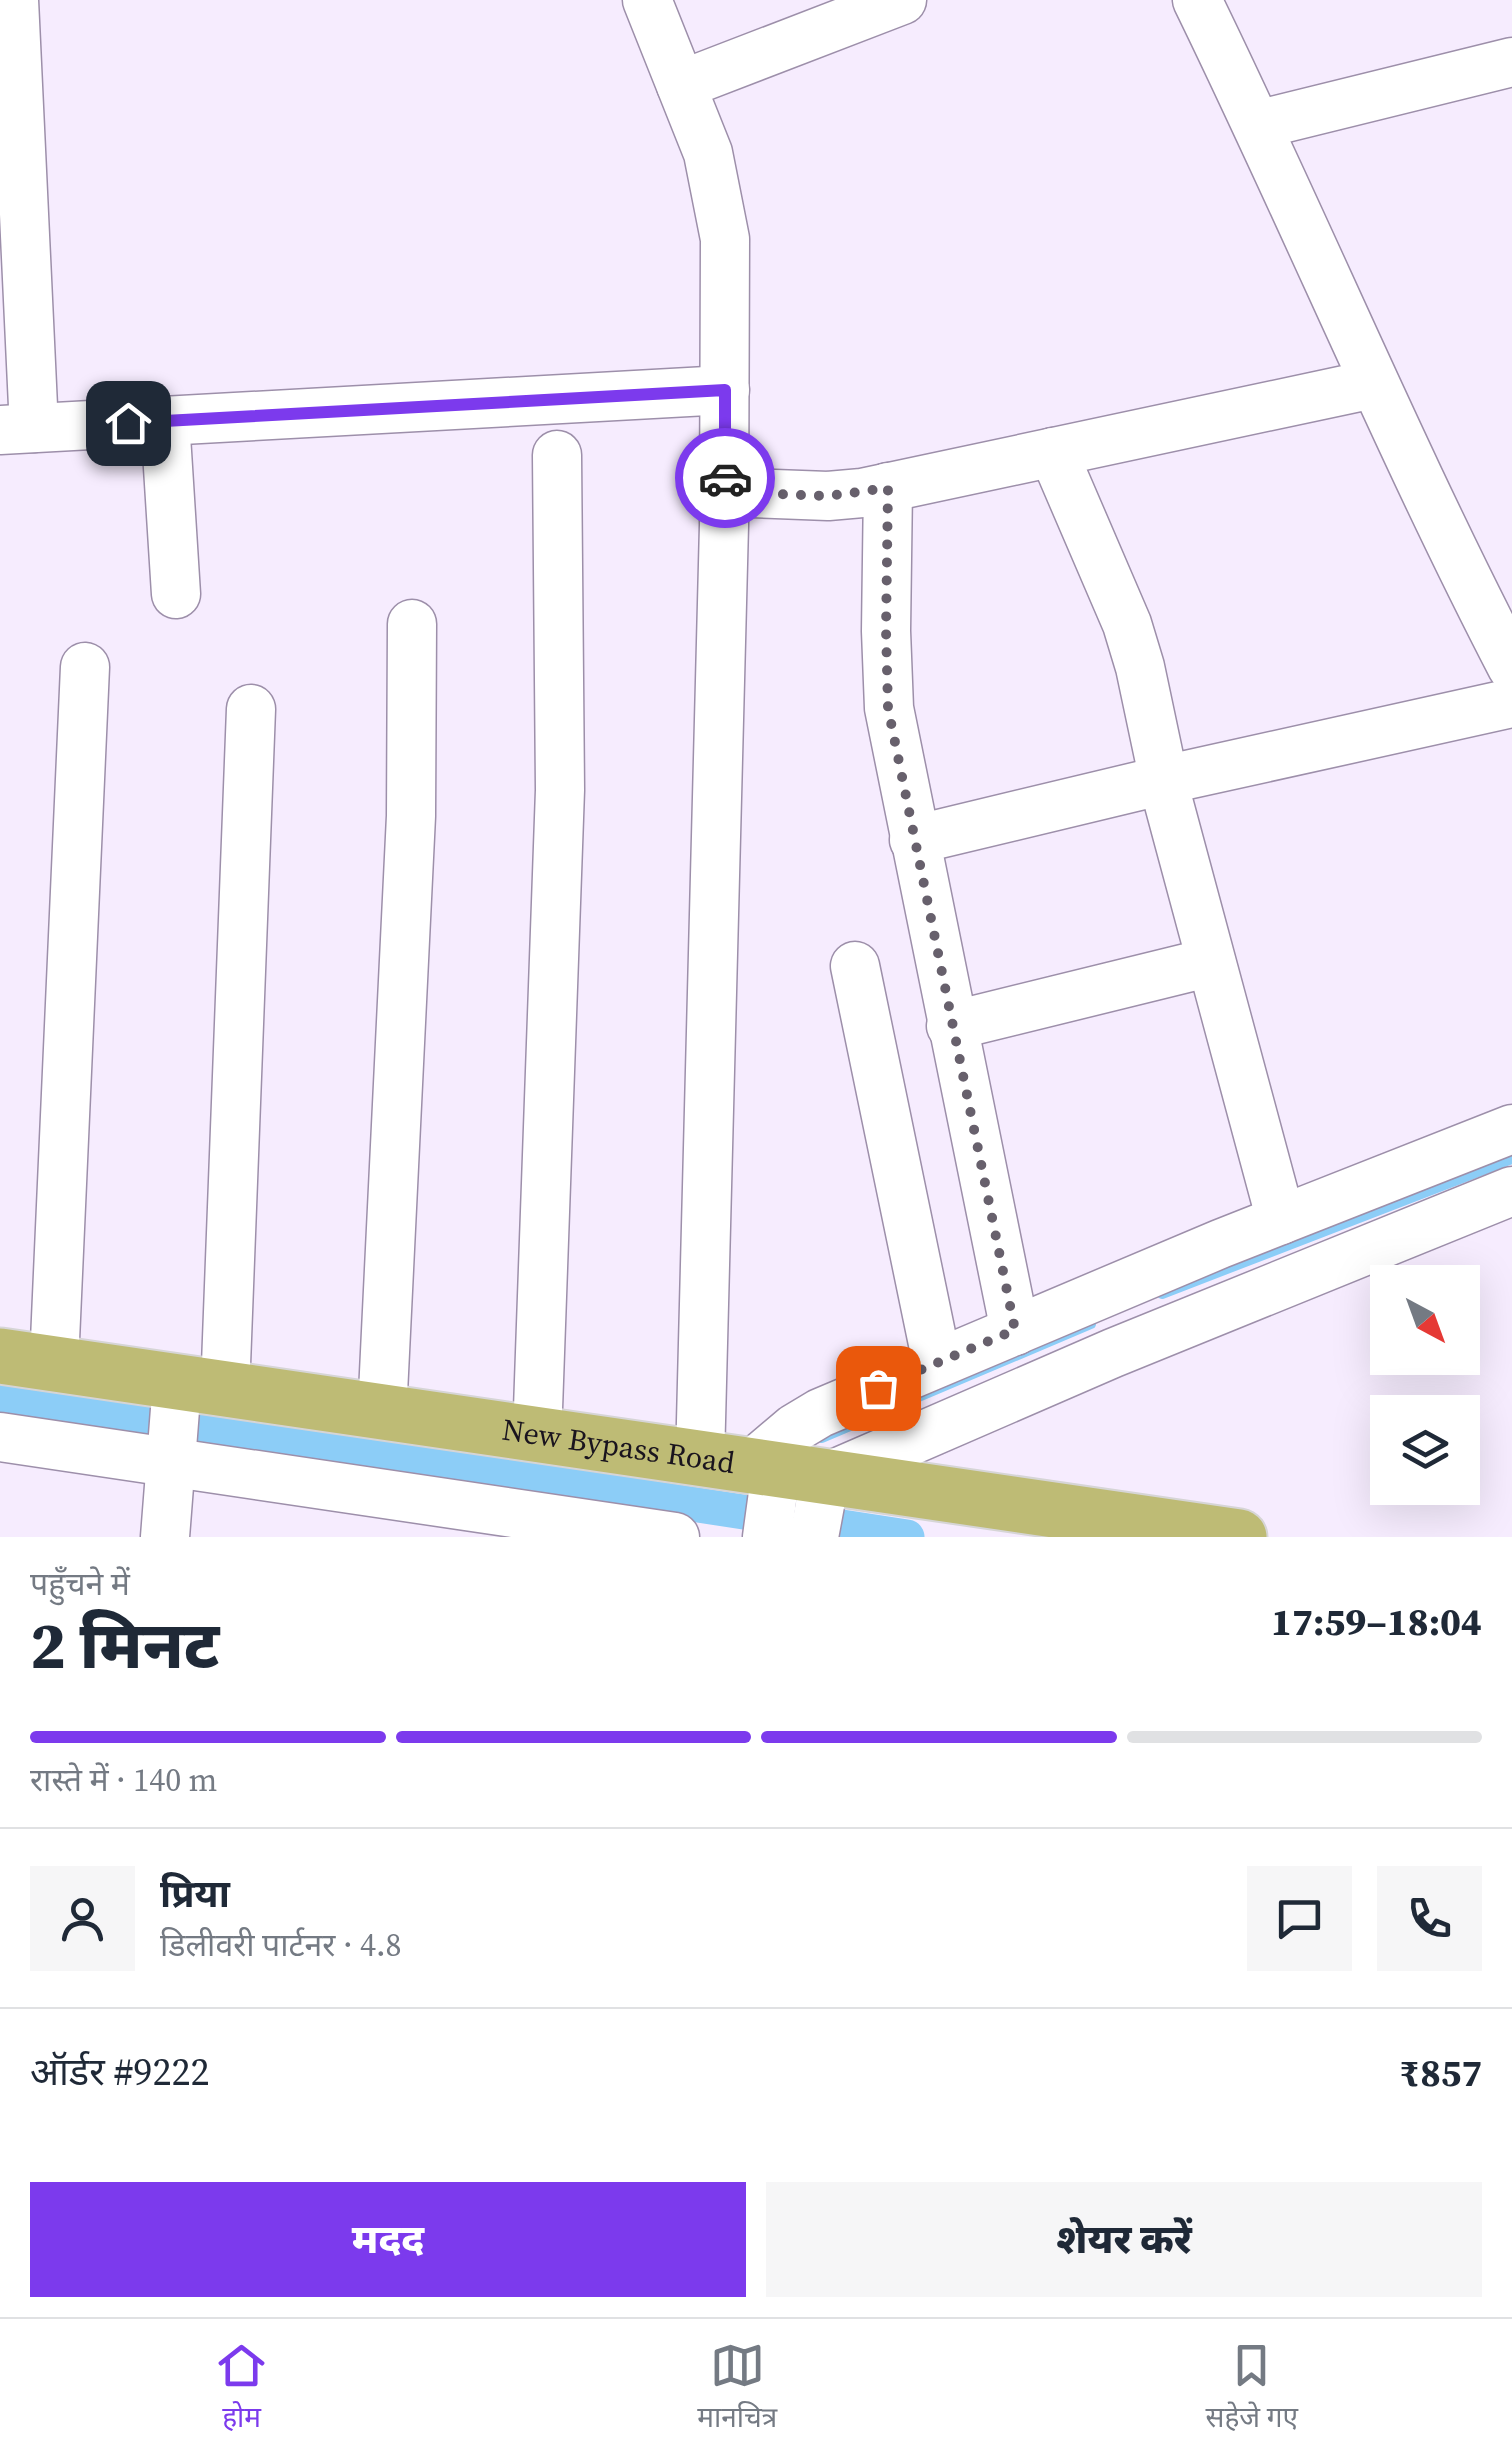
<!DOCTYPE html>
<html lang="hi">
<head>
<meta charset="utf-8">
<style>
  :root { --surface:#fff; --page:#f6f6f7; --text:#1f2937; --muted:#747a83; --line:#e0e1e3; --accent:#7c3aed }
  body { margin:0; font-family:"Source Serif 4","Noto Sans Devanagari",serif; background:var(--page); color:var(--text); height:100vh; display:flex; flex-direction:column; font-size:38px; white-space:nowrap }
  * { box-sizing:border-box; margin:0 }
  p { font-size:32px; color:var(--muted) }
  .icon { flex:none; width:55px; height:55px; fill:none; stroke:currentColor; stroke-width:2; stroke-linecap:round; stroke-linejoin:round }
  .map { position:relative; height:1537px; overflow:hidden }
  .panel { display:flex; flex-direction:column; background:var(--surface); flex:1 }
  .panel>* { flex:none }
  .needle { width:65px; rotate:139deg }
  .controls { position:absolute; left:1370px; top:1265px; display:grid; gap:20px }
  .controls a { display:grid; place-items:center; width:110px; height:110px; border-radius:0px; background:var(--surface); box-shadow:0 10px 40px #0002; font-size:50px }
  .pin { position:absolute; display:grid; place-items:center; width:85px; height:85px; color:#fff; margin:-42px; border-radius:20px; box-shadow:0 5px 15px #0006 }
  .courier { position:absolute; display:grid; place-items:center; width:100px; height:100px; margin:-50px; border:8px solid #7c3aed; border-radius:50%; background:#fff; color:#222; box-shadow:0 2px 12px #0007 }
  .headline em { font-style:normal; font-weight:800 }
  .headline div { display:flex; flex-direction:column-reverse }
  .headline { display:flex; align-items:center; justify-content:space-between; height:170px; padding:0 30px }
  h1 { font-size:65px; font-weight:800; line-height:75px }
  .bar { display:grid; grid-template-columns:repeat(4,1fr); gap:15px 10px; align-content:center; height:120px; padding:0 30px }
  .bar i { height:12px; border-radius:8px; background:var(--line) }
  .bar .current { background:var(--accent) }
  .bar p { grid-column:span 4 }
  .line { display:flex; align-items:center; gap:25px; padding:0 30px; border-top:2px solid var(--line) }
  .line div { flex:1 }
  .round { display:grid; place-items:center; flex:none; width:105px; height:105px; border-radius:0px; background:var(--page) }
  .button { display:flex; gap:20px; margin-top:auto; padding:20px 30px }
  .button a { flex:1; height:115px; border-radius:0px; background:var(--accent); color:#fff; font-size:40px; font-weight:800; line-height:115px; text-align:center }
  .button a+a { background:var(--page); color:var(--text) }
  .tab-bar { display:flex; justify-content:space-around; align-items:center; height:140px; border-top:2px solid var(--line); background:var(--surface); font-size:28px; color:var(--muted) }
  .tab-bar a { display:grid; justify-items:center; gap:5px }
  .tab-bar .current { color:var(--accent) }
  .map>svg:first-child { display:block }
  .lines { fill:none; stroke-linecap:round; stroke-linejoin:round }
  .stream { stroke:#8ccdf7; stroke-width:10 }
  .canal { stroke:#8ccdf7; stroke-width:35 }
  .minor-casing { stroke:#9d8faa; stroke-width:51 }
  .major-casing { stroke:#d6d5d6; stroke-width:59 }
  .minor { stroke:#fff; stroke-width:48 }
  .major { stroke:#bebb75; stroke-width:55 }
  .done { stroke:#67606c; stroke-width:10; stroke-dasharray:0 18 }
  .route { stroke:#7c3aed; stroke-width:12 }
  .labels { text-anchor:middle; stroke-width:10; stroke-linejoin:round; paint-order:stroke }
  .street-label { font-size:30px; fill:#1a141e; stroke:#fefefe }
</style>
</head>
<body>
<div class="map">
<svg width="1512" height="1537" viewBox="0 0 1512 1537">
  <rect width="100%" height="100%" fill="#f6ecfe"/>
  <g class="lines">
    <g class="stream">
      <polyline points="1162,1294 1512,1159"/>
      <polyline points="822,1438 1091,1324"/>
    </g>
    <polyline class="canal" points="0,1398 907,1537"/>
    <defs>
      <g id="minor">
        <polyline points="14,0 34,428"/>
        <polyline points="647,0 708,153 725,239 724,525 700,1460"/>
        <path d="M1197,0C1305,221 1399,449 1512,667"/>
        <polyline points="681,85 902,0"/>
        <polyline points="1257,125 1512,62"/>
        <polyline points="165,420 176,594"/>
        <polyline points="0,430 725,390"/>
        <polyline points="1053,452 1127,624 1140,667 1169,804 1281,1220"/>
        <polyline points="888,487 886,631 889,708 1015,1331"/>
        <polyline points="725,492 828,496 862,493 1373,384"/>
        <polyline points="914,840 1164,780 1512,703"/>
        <polyline points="855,966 937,1363"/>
        <polyline points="951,1026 1211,962"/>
        <polyline points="54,1363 85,667"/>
        <polyline points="225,1391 251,709"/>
        <polyline points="382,1414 411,816 412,624"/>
        <polyline points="0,1437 675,1537"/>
        <polyline points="537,1437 560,790 557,455"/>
        <polyline points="749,1467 795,1428 820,1413 1220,1244 1512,1129"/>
        <polyline points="165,1537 177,1384"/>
        <polyline points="767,1537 776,1471"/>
        <polyline points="814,1537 825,1478 1113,1353 1512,1191"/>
      </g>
      <g id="major">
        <path id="s1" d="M0,1356L1239,1537"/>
      </g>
    </defs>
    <use href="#minor" class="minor-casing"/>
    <use href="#major" class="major-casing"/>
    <use href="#minor" class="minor"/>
    <use href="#major" class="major"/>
  </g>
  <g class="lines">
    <polyline class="done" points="725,478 725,492 828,496 888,488 886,630 888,708 1015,1330 878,1388"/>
    <polyline class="route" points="128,423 725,390 725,478"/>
  </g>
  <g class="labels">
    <g class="street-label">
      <text dy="10" stroke="none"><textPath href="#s1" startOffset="625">New Bypass Road</textPath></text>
    </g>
  </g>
</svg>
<div class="controls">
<a><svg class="needle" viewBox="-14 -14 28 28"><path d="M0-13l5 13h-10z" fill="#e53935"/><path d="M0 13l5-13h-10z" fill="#747a83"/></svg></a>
<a><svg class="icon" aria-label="layers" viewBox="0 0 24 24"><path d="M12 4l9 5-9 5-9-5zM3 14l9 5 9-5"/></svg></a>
</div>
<div class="pin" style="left:878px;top:1388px;background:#ea580c"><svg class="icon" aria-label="bag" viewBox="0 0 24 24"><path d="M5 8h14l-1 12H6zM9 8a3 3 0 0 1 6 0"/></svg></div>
<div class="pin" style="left:128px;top:423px;background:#1f2937"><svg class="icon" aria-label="home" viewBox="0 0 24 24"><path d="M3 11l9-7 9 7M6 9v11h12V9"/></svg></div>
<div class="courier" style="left:725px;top:478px"><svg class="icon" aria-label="car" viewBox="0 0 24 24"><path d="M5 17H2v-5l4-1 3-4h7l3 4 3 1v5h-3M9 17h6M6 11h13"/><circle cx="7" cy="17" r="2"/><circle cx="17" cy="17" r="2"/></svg></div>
</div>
<section class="panel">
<div class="headline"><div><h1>2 मिनट</h1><p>पहुँचने में</p></div><em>17:59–18:04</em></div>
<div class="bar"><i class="current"></i><i class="current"></i><i class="current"></i><i></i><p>रास्ते में · 140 m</p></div>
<div class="line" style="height:180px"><a class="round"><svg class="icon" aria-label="person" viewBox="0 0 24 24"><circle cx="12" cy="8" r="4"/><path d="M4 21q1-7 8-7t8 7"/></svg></a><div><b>प्रिया</b><p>डिलीवरी पार्टनर · 4.8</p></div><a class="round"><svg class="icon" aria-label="chat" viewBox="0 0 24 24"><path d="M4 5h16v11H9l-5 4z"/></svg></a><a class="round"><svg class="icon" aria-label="phone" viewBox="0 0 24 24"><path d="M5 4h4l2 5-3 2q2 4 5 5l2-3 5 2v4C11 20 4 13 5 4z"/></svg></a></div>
<div class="line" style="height:130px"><div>ऑर्डर #9222</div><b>₹857</b></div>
<div class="button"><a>मदद</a><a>शेयर करें</a></div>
</section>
<nav class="tab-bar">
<a class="current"><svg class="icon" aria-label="home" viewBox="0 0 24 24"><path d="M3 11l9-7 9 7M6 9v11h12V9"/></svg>होम</a>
<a><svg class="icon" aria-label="map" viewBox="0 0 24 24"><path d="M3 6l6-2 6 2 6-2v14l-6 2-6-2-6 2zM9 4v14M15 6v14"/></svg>मानचित्र</a>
<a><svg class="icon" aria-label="saved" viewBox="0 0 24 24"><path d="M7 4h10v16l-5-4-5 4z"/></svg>सहेजे गए</a>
</nav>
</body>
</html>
